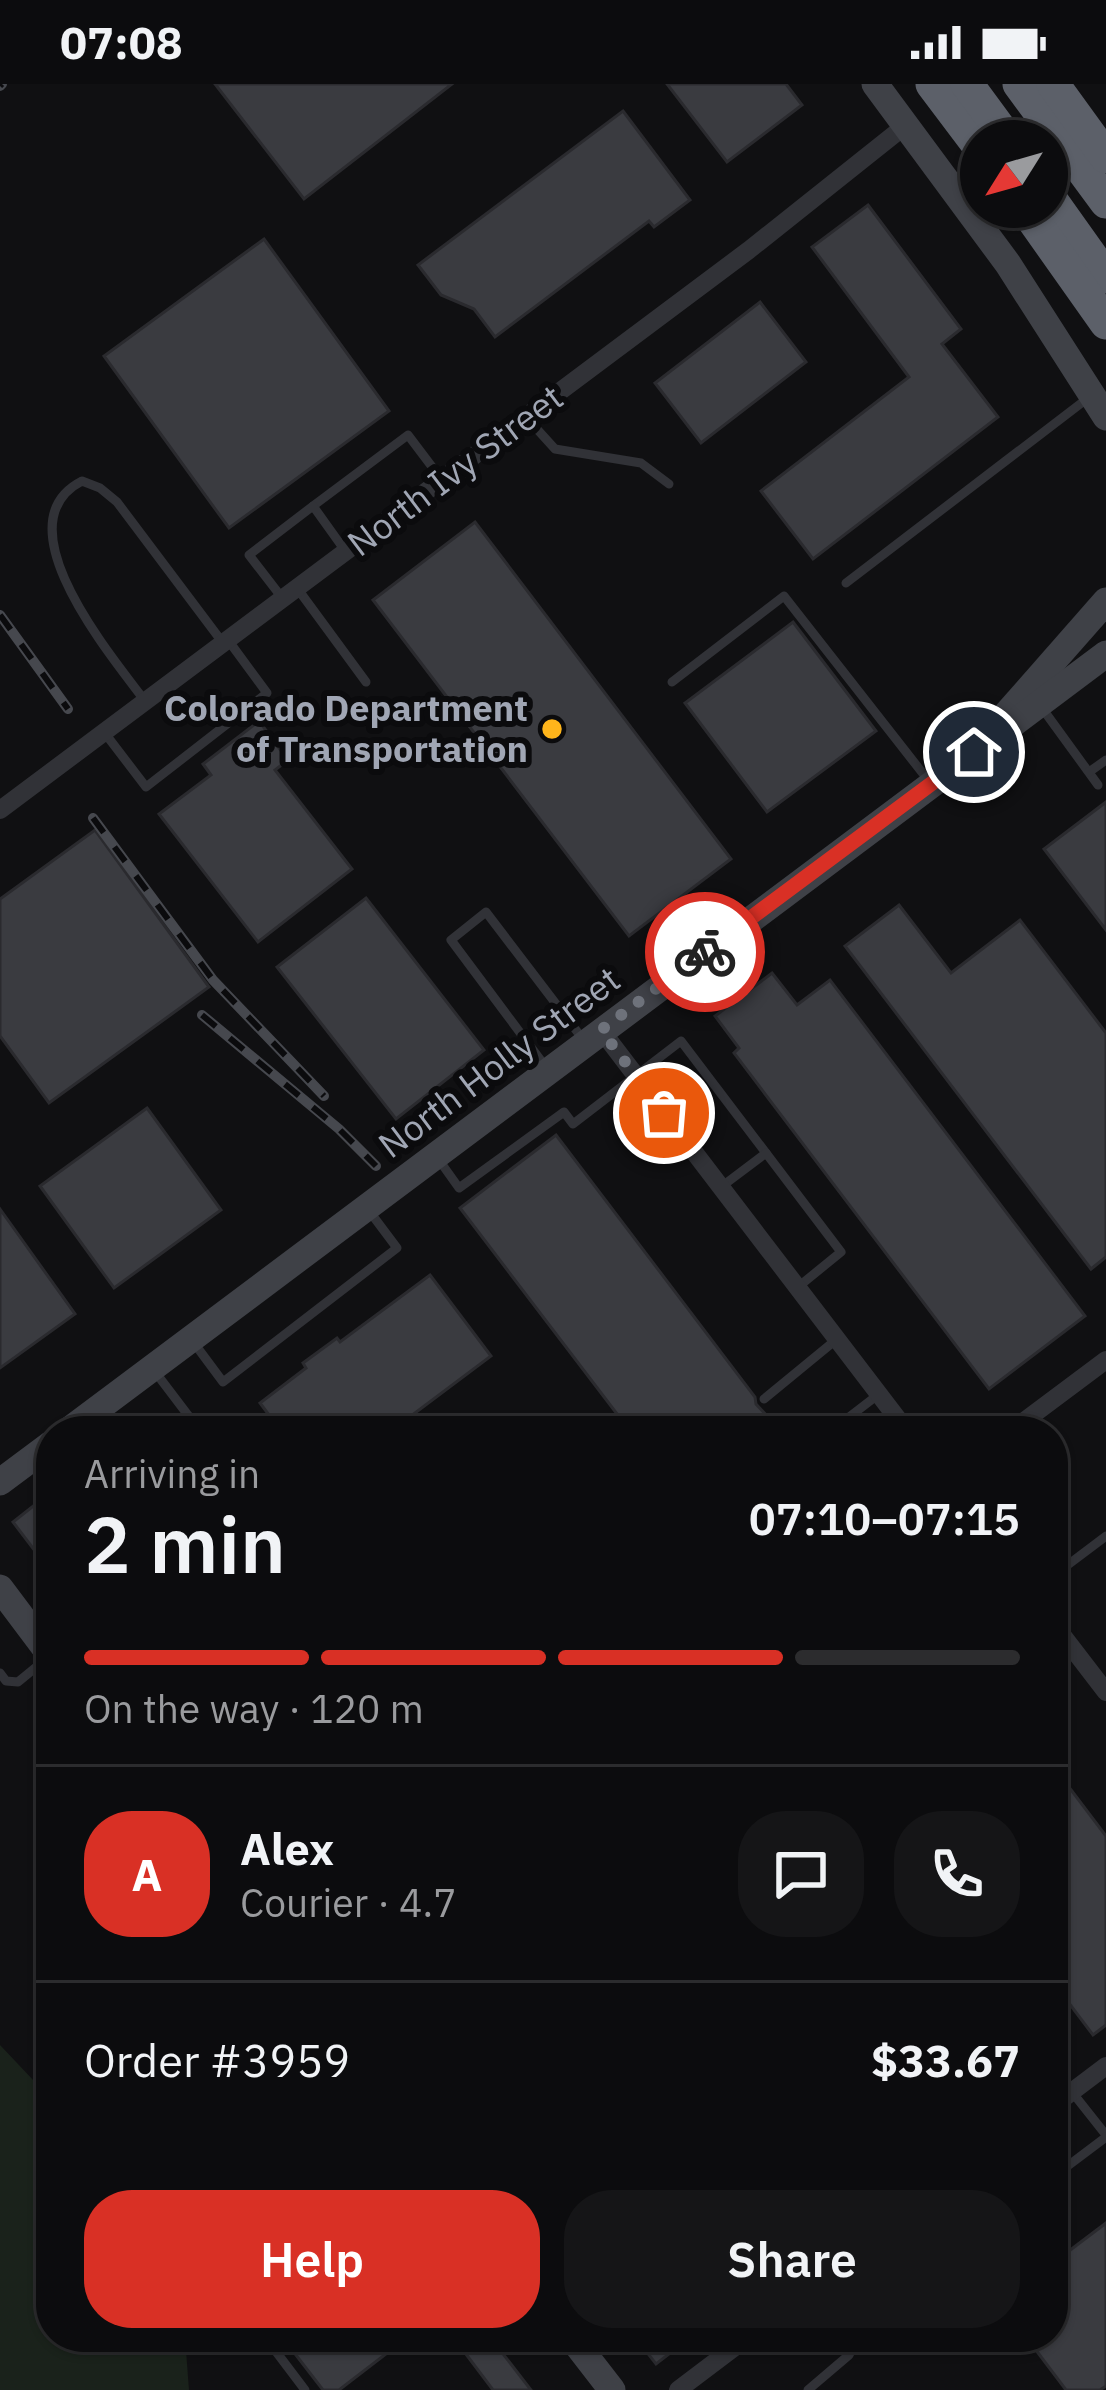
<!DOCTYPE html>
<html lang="en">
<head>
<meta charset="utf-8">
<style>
  :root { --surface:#0c0c0e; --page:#151517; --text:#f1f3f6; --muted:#9a9b9e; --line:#2c2c2e; --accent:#d93025 }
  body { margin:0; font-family:"IBM Plex Sans",sans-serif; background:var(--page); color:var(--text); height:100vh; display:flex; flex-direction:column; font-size:45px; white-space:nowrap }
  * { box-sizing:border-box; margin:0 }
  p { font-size:39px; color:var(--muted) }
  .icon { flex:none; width:66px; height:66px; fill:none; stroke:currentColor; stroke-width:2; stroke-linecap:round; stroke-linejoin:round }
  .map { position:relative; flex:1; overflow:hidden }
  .details { position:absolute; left:36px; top:1332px; width:1032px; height:936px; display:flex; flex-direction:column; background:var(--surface); border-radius:48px; box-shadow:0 3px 9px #0004,0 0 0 3px var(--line) }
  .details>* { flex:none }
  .needle { width:78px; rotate:233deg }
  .tools { position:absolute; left:960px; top:36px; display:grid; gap:24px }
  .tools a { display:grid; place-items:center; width:108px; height:108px; border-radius:50%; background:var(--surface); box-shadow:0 3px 9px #0004,0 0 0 3px var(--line); font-size:60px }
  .pin { position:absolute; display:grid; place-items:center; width:102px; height:102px; color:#fff; margin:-51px; border:6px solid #fff; border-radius:50%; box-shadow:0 3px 12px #0007 }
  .courier { position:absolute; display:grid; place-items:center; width:120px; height:120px; margin:-60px; border:9px solid #d93025; border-radius:50%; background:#fff; color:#222; box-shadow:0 3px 15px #0007 }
  .overview em { font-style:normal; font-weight:600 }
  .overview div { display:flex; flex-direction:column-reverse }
  .overview { display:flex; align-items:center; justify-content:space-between; height:204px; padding:0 48px }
  h1 { font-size:78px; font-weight:600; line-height:90px }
  .bar { display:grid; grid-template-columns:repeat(4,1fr); gap:18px 12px; align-content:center; height:144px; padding:0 48px }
  .bar i { height:15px; border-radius:9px; background:var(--line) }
  .bar .on { background:var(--accent) }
  .bar p { grid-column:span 4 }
  .line { display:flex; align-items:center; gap:30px; padding:0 48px; border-top:3px solid var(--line) }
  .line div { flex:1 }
  .round { display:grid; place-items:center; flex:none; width:126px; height:126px; border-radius:48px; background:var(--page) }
  .button { display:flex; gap:24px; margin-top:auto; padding:24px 48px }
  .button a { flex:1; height:138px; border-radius:48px; background:var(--accent); color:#fff; font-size:48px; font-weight:600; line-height:138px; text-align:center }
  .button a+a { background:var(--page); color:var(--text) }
  .status { display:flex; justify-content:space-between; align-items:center; height:84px; padding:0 60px; background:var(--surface); direction:ltr }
  .status svg { height:33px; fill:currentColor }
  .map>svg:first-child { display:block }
  .green { fill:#1a221b }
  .building { fill:#3a3b40; stroke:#2a2a2e; stroke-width:3 }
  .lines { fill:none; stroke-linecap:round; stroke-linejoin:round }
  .lane { stroke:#313237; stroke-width:9 }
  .street { stroke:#313237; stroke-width:18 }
  .secondary { stroke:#3f4147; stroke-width:27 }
  .highway { stroke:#5c6069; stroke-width:33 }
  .rail-casing { stroke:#46484e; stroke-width:10 }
  .rail { stroke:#0b0b0d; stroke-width:6; stroke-dasharray:18; stroke-linecap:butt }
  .done { stroke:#6e727b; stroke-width:12; stroke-dasharray:0 21.6 }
  .route { stroke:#d93025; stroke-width:15 }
  .poi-dot { fill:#ffb51b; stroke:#0b0b0d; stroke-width:4.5 }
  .labels { text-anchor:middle; stroke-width:12; stroke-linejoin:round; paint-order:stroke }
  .street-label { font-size:36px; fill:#a0a6b4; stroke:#0b0b0d }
  .poi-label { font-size:36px; font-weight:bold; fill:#a0a6b4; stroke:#0b0b0d; text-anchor:end }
</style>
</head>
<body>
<div class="status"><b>07:08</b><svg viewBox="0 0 49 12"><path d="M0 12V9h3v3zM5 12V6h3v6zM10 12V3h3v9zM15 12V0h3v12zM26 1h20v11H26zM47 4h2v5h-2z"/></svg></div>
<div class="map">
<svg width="1106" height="2306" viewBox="0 0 1106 2306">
  <rect width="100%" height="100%" fill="#101012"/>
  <polygon class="green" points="0,1961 51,2015 51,2253 185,2253 189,2306 0,2306"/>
  <g class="building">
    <polygon points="215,0 452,0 304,115"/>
    <polygon points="667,0 786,0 802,21 727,78"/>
    <polygon points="623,27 690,116 654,143 649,137 495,253 474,225 441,211 418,181"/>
    <polygon points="868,121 961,245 942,260 998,333 813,475 761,407 909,293 812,163"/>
    <polygon points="264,155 389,327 229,444 104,272"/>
    <polygon points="760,218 806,278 701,359 655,299"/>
    <polygon points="475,438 731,775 629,852 373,516"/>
    <polygon points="793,538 876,647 767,728 685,619"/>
    <polygon points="259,637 288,676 275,686 352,785 258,858 159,730 211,691 203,680"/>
    <polygon points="1106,718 1106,846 1044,765"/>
    <polygon points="95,746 209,903 49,1019 0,952 0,815"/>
    <polygon points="366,814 484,966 396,1035 277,883"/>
    <polygon points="899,821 951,889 1020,836 1106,949 1106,1173 1091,1185 845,862"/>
    <polygon points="772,889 797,921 830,896 1085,1232 989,1305 734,969 739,964 715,932"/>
    <polygon points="147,1024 221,1126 114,1204 40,1102"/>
    <polygon points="556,1051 755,1313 756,1320 781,1347 630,1347 460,1124"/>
    <polygon points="0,1125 75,1230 0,1284"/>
    <polygon points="430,1191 491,1272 391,1347 281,1347 260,1319 306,1284 303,1279 337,1254 340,1258"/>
    <polygon points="51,1408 51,1488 13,1438"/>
    <polygon points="1053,1682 1106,1752 1106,1941 1093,1951 1053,1898"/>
    <polygon points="1106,2139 1106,2302 1100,2306 1066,2306 1026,2253 1053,2253 1053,2179"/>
    <polygon points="282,2253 408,2253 339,2306 323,2306"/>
    <polygon points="453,2253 490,2253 531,2306 493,2306"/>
    <polygon points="635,2253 691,2253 656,2280"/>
  </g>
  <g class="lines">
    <g class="lane">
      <polyline points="526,333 555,365 641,379 669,400"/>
      <polyline points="313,422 408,351 442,396"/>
      <polyline points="846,499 1088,314"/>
      <polyline points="297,504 366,598"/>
      <polyline points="283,515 249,471 313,422 346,468"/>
      <polyline points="672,598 784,512 928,696"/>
      <path d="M145,617C109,569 0,439 82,397L100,404L117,418L223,559"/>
      <polyline points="1042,624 1098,701"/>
      <polyline points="104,648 146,703 267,609 228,556"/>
      <polyline points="1089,688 1106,676"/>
      <polyline points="545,982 451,856 486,828 582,954"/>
      <polyline points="439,1076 459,1104 564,1028 573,1040 681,957 766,1069"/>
      <polyline points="721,1103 766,1069 841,1168 798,1203"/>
      <polyline points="194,1259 223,1298 397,1164 370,1128"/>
      <polyline points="156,1289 200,1347"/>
      <polyline points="764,1315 837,1255"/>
      <polyline points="831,1347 879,1310"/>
      <polyline points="1053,1492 1106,1452"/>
      <polyline points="0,1589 6,1597 18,1598 46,1575"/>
      <polyline points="1072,2008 1106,2051"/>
      <polyline points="1053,2093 1106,2053"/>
      <polyline points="265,2253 305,2306"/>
      <polyline points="808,2306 849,2271 858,2253"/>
    </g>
    <g class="street">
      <polyline points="0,726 749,166 906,41"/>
      <polyline points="601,946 907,1347"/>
      <polyline points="1011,1347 1106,1276"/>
      <polyline points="1053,1539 1106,1608"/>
      <polyline points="1053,2022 1106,1982"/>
      <polyline points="678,2306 748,2253"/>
    </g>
    <g class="secondary">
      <polyline points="875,0 1008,180 1106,333"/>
      <polyline points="1004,633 1106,517"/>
      <polyline points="68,1347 1106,570"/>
      <polyline points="0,1398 51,1360"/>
      <polyline points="0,1504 51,1572"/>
      <polyline points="571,2253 612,2306"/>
    </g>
    <g class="highway">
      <polyline points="932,0 981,65"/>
      <polyline points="967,0 1009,57"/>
      <polyline points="1019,0 1106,118"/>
      <polyline points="1053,0 1106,73"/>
      <polyline points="1047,110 1106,193"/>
      <polyline points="1024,123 1106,239"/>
    </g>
    <defs>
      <g id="rail">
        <polyline points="0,2 2,0"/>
        <polyline points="0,531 68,625"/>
        <polyline points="93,734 213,896 324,1012"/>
        <polyline points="202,931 339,1045 376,1082"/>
      </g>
    </defs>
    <use href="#rail" class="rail-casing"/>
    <use href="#rail" class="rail"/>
  </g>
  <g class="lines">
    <polyline class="done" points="664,1029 601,946 705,868"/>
    <polyline class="route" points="705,868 974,668"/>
  </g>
  <circle class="poi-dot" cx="552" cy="645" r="12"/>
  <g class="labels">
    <g class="street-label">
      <text transform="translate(455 386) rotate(-37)" y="13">North Ivy Street</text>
      <text transform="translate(499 978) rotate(-37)" y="13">North Holly Street</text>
    </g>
    <g class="poi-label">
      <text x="528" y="637">Colorado Department<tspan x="528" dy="41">of Transportation</tspan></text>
    </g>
  </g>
</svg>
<div class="tools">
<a><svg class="needle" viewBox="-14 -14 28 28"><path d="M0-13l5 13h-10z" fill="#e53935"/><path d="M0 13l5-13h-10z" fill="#9a9b9e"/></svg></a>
</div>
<div class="pin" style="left:664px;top:1029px;background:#ea580c"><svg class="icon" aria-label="bag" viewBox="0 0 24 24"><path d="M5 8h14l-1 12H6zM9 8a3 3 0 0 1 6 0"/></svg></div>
<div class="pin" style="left:974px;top:668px;background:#1f2937"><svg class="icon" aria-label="home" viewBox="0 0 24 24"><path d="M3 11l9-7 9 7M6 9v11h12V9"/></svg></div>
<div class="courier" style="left:705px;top:868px"><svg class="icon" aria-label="bike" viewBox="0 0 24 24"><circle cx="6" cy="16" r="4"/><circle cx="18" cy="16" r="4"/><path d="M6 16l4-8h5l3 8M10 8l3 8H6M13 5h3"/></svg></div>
<section class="details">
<div class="overview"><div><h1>2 min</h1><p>Arriving in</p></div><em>07:10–07:15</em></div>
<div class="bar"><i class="on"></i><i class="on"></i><i class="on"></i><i></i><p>On the way · 120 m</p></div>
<div class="line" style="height:216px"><b class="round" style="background:var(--accent);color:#fff">A</b><div><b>Alex</b><p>Courier · 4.7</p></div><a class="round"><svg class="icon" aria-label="chat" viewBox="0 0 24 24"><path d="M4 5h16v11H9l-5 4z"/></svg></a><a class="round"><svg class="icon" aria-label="phone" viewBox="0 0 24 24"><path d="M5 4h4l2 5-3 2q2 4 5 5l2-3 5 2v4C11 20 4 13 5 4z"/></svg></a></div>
<div class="line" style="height:156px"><div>Order #3959</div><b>$33.67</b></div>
<div class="button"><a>Help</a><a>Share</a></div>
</section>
</div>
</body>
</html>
